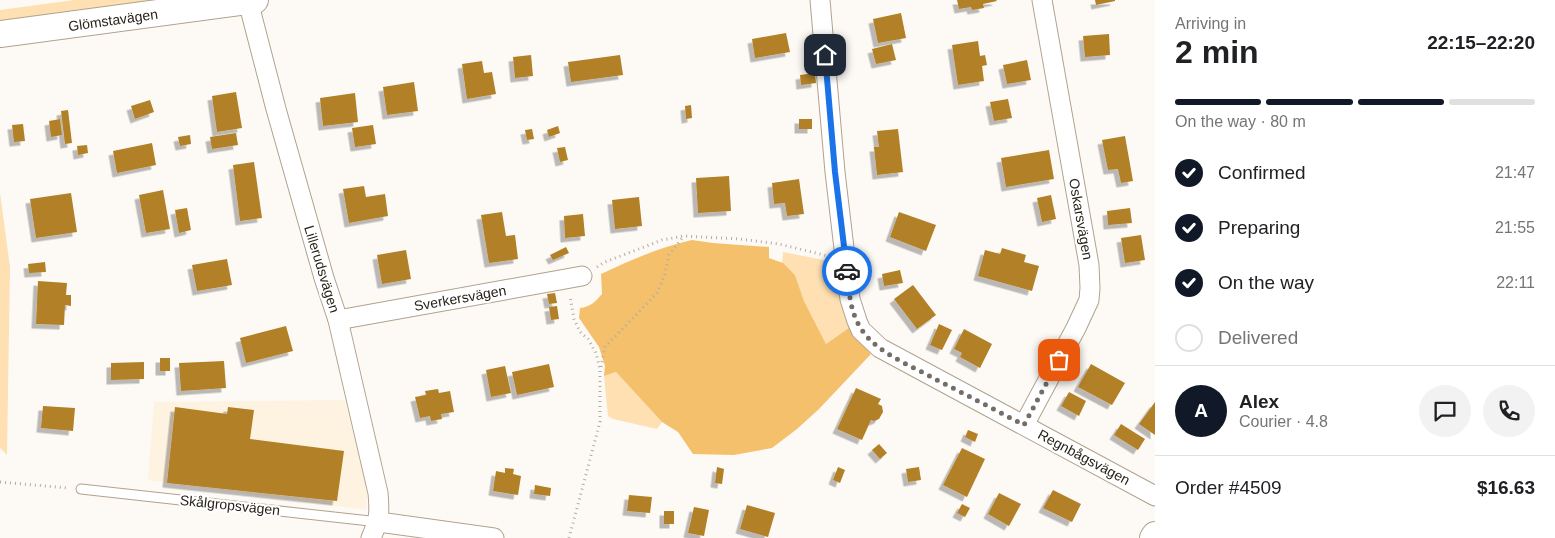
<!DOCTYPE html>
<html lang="en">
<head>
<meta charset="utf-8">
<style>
  :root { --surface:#fff; --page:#f2f2f2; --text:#202124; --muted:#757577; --line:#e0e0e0; --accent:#111827 }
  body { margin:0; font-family:Arial,sans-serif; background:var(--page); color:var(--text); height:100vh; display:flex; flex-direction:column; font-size:19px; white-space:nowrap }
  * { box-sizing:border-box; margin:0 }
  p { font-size:16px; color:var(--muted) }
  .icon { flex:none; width:28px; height:28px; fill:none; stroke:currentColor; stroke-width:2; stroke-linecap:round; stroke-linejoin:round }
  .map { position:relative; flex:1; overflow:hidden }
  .panel { display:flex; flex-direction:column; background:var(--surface); width:400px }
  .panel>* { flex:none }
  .pin { position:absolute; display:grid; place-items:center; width:42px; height:42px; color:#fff; margin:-21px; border-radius:10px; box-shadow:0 2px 8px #0006 }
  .courier { position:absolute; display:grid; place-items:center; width:50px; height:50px; margin:-25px; border:4px solid #1a73e8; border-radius:50%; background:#fff; color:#222; box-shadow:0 1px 6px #0007 }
  .headline em { font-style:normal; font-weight:600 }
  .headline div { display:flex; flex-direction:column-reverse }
  .headline { display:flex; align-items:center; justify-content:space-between; height:85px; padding:0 20px }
  h1 { font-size:32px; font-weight:600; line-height:38px }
  .bar { display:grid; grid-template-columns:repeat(4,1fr); gap:8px 5px; align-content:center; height:60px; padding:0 20px }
  .bar i { height:6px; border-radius:4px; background:var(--line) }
  .bar .on { background:var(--accent) }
  .bar p { grid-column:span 4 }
  .line { display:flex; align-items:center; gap:12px; padding:0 20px; border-top:1px solid var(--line) }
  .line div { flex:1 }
  .round { display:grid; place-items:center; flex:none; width:52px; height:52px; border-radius:26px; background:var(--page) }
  ol { padding:0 20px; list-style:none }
  li { display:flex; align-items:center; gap:15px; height:55px }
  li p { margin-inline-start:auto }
  li .icon { padding:5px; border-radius:50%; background:var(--accent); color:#fff; stroke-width:4 }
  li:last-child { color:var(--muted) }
  li i { width:28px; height:28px; border:2px solid var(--line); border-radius:50% }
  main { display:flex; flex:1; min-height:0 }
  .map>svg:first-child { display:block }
  .built { fill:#fef2e0 }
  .green { fill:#fee0b2 }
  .forest { fill:#f4c06b }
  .building { fill:#b28025; filter:url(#shadow) }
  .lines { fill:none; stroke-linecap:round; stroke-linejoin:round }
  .lane-casing { stroke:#b1a28d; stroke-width:11 }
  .street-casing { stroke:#b1a28d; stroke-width:21 }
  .secondary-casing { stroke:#b1a28d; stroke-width:28 }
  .path { stroke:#b0aca7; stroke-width:3; stroke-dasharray:1 4; stroke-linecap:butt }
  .lane { stroke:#fff; stroke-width:9 }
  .street { stroke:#fff; stroke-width:19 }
  .secondary { stroke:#fff; stroke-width:26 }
  .done { stroke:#736e67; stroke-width:5; stroke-dasharray:0 9 }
  .route { stroke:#1a73e8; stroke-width:6 }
  .labels { text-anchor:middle; stroke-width:4.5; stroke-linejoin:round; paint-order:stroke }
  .street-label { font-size:14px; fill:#28221a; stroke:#fff }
</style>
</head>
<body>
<main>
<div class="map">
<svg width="1155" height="538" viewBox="0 0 1155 538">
  <defs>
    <filter id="shadow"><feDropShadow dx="-4.5" dy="4.5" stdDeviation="0" flood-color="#0004"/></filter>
  </defs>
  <rect width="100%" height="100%" fill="#fdfaf6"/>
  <polygon class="built" points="345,400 365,481 367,495 366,510 148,480 154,402"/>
  <g class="green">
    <polygon points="74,0 155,0 0,23 0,10"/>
    <polygon points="0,193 10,267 7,455 0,448"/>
    <polygon points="783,252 834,262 838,266 851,326 826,344 804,301 795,275 782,263"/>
    <polygon points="616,372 662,422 657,429 613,419 608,416 604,376"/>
  </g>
  <path class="forest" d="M692,240L713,243L769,247V258L783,263L795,275L804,301L826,344L850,327L858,340L871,354L819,409L797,429L772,448L734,455L693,454L678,432L662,422L616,372L604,376L605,366L599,347L579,318L580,308C590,307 595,302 602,294L601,274C631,260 660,247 692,240Z"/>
  <g class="building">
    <polygon points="957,0 996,0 997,1 983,4 984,8 972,10 971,7 959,9"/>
    <polygon points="1095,0 1115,0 1115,1 1096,5"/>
    <polygon points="901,13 906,38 878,43 873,19"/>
    <polygon points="786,33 790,52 755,58 752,39"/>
    <polygon points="1109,34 1110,55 1085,57 1083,36"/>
    <polygon points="978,41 980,56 985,55 987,65 982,66 984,81 958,85 952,45"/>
    <polygon points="892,44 896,60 876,64 872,49"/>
    <polygon points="531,55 533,76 515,78 513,57"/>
    <polygon points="620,55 623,75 571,82 568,62"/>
    <polygon points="1027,60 1031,80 1007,84 1003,65"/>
    <polygon points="482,61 484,73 492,72 496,94 467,99 462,64"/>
    <polygon points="815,73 816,83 801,85 800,75"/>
    <polygon points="414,82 418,111 387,115 383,87"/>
    <polygon points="236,92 242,128 217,132 212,96"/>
    <polygon points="355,93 358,122 323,126 320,98"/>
    <polygon points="1008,99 1012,118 994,121 990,102"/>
    <polygon points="150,100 154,112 135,119 131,106"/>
    <polygon points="691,105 692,118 686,119 685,106"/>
    <polygon points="68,110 72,143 65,144 61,111"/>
    <polygon points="60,119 62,135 51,137 49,121"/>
    <rect x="799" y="119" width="13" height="10"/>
    <polygon points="23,124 25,141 14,142 12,125"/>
    <polygon points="373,125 376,144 355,147 352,128"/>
    <polygon points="558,126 560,133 549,137 547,130"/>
    <polygon points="532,129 534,139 527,140 525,130"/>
    <polygon points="898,129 903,172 877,175 874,147 879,147 877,131"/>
    <polygon points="236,133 238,145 212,149 210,137"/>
    <polygon points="190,135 191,144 180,146 178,137"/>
    <polygon points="1125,136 1133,181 1121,183 1118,169 1108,170 1102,140"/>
    <polygon points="152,143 156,165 117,173 113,151"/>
    <polygon points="87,145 88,153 78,155 77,146"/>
    <polygon points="565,147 568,160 560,162 557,148"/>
    <polygon points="1049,150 1054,179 1006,187 1001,158"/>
    <polygon points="254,162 262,218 240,221 233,165"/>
    <polygon points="729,176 731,211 698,213 696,178"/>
    <polygon points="799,179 804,214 787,216 785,203 774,204 772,183"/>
    <polygon points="364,186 366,197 385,194 388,216 349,223 343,189"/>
    <polygon points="163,190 170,229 146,233 139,195"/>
    <polygon points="71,193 77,232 36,238 30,199"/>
    <polygon points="1051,195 1056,219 1042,222 1037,198"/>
    <polygon points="639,197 642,226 615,229 612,200"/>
    <polygon points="187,208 191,230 179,233 175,210"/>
    <polygon points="1130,208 1132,223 1108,225 1107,211"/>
    <polygon points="502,212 506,236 515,235 518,259 489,263 481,215"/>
    <polygon points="899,212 936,225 926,251 890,237"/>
    <polygon points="583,214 585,236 565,238 564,216"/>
    <polygon points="1141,235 1145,260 1125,263 1121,238"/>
    <polygon points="566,247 569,253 553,260 550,255"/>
    <polygon points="1002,248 1026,255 1024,262 1039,266 1032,291 978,276 985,250 1000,254"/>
    <polygon points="406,250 411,279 382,284 377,255"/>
    <polygon points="227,259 232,285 197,291 192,265"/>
    <polygon points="45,262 46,272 29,273 28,264"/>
    <polygon points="900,270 903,283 884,286 882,274"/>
    <polygon points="38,281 67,283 66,295 71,295 71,306 65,305 64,325 36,324"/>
    <polygon points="913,285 936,315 917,329 894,299"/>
    <polygon points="555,293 557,303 549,304 547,294"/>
    <polygon points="557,306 559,319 551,320 549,307"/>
    <polygon points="939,324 952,330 942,350 930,345"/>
    <polygon points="286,326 293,351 246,363 240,338"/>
    <polygon points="964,329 992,344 980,368 960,357 962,353 954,349"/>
    <rect x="160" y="358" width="10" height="13"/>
    <polygon points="224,361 226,388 181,391 179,363"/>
    <polygon points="144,362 144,379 111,380 111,363"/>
    <polygon points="549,364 554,387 517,395 512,372"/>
    <polygon points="1091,364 1125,383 1112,405 1078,387"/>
    <polygon points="505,366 511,393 491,397 486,370"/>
    <polygon points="856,388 881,399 878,404 882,406 883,412 879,419 874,421 871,420 862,440 837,429"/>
    <polygon points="438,389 439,393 450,391 454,412 441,414 442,419 431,421 430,416 420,418 415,397 426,395 425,391"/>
    <polygon points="1069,392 1086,401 1079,416 1061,406"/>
    <polygon points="1155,402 1155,435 1139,424"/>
    <polygon points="43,406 75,408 73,431 41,428"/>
    <polygon points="175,407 227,414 228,407 254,410 250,439 344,451 337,501 167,483"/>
    <polygon points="1121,424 1145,439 1138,450 1114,435"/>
    <polygon points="968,430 978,434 975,442 965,437"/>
    <polygon points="879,444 887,453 880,459 872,450"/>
    <polygon points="962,448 985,459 967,497 943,485"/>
    <polygon points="717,467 724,469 722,484 715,483"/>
    <polygon points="838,467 845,470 840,483 833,480"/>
    <polygon points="919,467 921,480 908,482 906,469"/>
    <polygon points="505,468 514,469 513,474 521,476 518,495 493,491 496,471 505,473"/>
    <polygon points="535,485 551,488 550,496 534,494"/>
    <polygon points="1053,490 1081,504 1072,522 1043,508"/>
    <polygon points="999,493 1021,504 1009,526 988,514"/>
    <polygon points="629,495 652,497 650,513 627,511"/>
    <polygon points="962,504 970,508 965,517 957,513"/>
    <polygon points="747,505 775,513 768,537 740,529"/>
    <polygon points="694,507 709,510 704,536 688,533"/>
    <rect x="664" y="511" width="10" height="13"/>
  </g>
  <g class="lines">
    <defs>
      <polyline id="lane" points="81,489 379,522"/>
      <g id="street">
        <polyline points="820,0 835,172 850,299 857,321 861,330 880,348 1155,496"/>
        <path d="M248,1L276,109L324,278L338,320L378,493C380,513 379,520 371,538"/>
        <polyline points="338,320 582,276"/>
        <polyline points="1024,425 1076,328 1089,300 1090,288 1089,265 1042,0"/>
        <polyline points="379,522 494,538"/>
      </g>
      <g id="secondary">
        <polyline points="0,34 255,0"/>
        <polyline points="1153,538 1155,535"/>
      </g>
    </defs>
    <use href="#lane" class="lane-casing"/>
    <use href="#street" class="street-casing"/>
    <use href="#secondary" class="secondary-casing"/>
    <g class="path">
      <polyline points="597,267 605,262 662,240 684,236 740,239 779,244 828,256"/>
      <polyline points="601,367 605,347 657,293 665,274 669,255 683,237"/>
      <polyline points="0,482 68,488"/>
      <polyline points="569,538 600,422 600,369 596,353 588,339 580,332 574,319 570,296"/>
    </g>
    <use href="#lane" class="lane"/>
    <use href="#street" class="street"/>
    <use href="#secondary" class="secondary"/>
  </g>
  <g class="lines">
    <path class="done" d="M847,271C849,292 850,313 862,330C877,353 912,366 935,379C965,394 995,410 1024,425L1059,360"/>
    <polyline class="route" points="825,55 835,172 847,271"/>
  </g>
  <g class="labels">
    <g class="street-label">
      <text transform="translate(113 20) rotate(-8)" y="5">Glömstavägen</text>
      <text transform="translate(1081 219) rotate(80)" y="5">Oskarsvägen</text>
      <text transform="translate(322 269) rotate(73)" y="5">Lillerudsvägen</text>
      <text transform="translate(460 298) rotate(-10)" y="5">Sverkersvägen</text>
      <text transform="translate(1084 457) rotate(28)" y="5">Regnbågsvägen</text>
      <text transform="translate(230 505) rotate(6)" y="5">Skålgropsvägen</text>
    </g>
  </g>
</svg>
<div class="pin" style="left:1059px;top:360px;background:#ea580c"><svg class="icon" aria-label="bag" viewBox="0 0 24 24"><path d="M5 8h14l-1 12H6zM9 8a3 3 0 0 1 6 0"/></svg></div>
<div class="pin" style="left:825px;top:55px;background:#1f2937"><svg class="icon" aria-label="home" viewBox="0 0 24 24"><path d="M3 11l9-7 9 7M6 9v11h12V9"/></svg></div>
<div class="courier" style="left:847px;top:271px"><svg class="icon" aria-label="car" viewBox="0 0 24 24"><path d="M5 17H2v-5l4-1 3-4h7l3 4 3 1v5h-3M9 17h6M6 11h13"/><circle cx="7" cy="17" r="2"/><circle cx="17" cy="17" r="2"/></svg></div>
</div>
<section class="panel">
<div class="headline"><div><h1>2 min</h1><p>Arriving in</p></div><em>22:15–22:20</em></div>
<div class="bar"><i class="on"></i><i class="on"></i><i class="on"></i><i></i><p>On the way · 80 m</p></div>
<ol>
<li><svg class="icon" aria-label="check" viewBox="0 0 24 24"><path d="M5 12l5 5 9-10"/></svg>Confirmed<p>21:47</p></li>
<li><svg class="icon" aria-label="check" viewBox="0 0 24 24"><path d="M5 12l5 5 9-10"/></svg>Preparing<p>21:55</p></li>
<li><svg class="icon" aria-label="check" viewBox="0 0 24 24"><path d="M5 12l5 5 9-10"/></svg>On the way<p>22:11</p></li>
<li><i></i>Delivered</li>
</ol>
<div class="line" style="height:90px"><b class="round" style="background:var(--accent);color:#fff">A</b><div><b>Alex</b><p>Courier · 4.8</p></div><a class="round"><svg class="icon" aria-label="chat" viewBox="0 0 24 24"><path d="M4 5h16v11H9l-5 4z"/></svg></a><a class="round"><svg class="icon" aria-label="phone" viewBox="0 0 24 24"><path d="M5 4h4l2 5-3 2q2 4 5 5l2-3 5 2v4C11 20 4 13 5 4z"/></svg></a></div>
<div class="line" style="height:65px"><div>Order #4509</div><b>$16.63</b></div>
</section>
</main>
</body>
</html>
